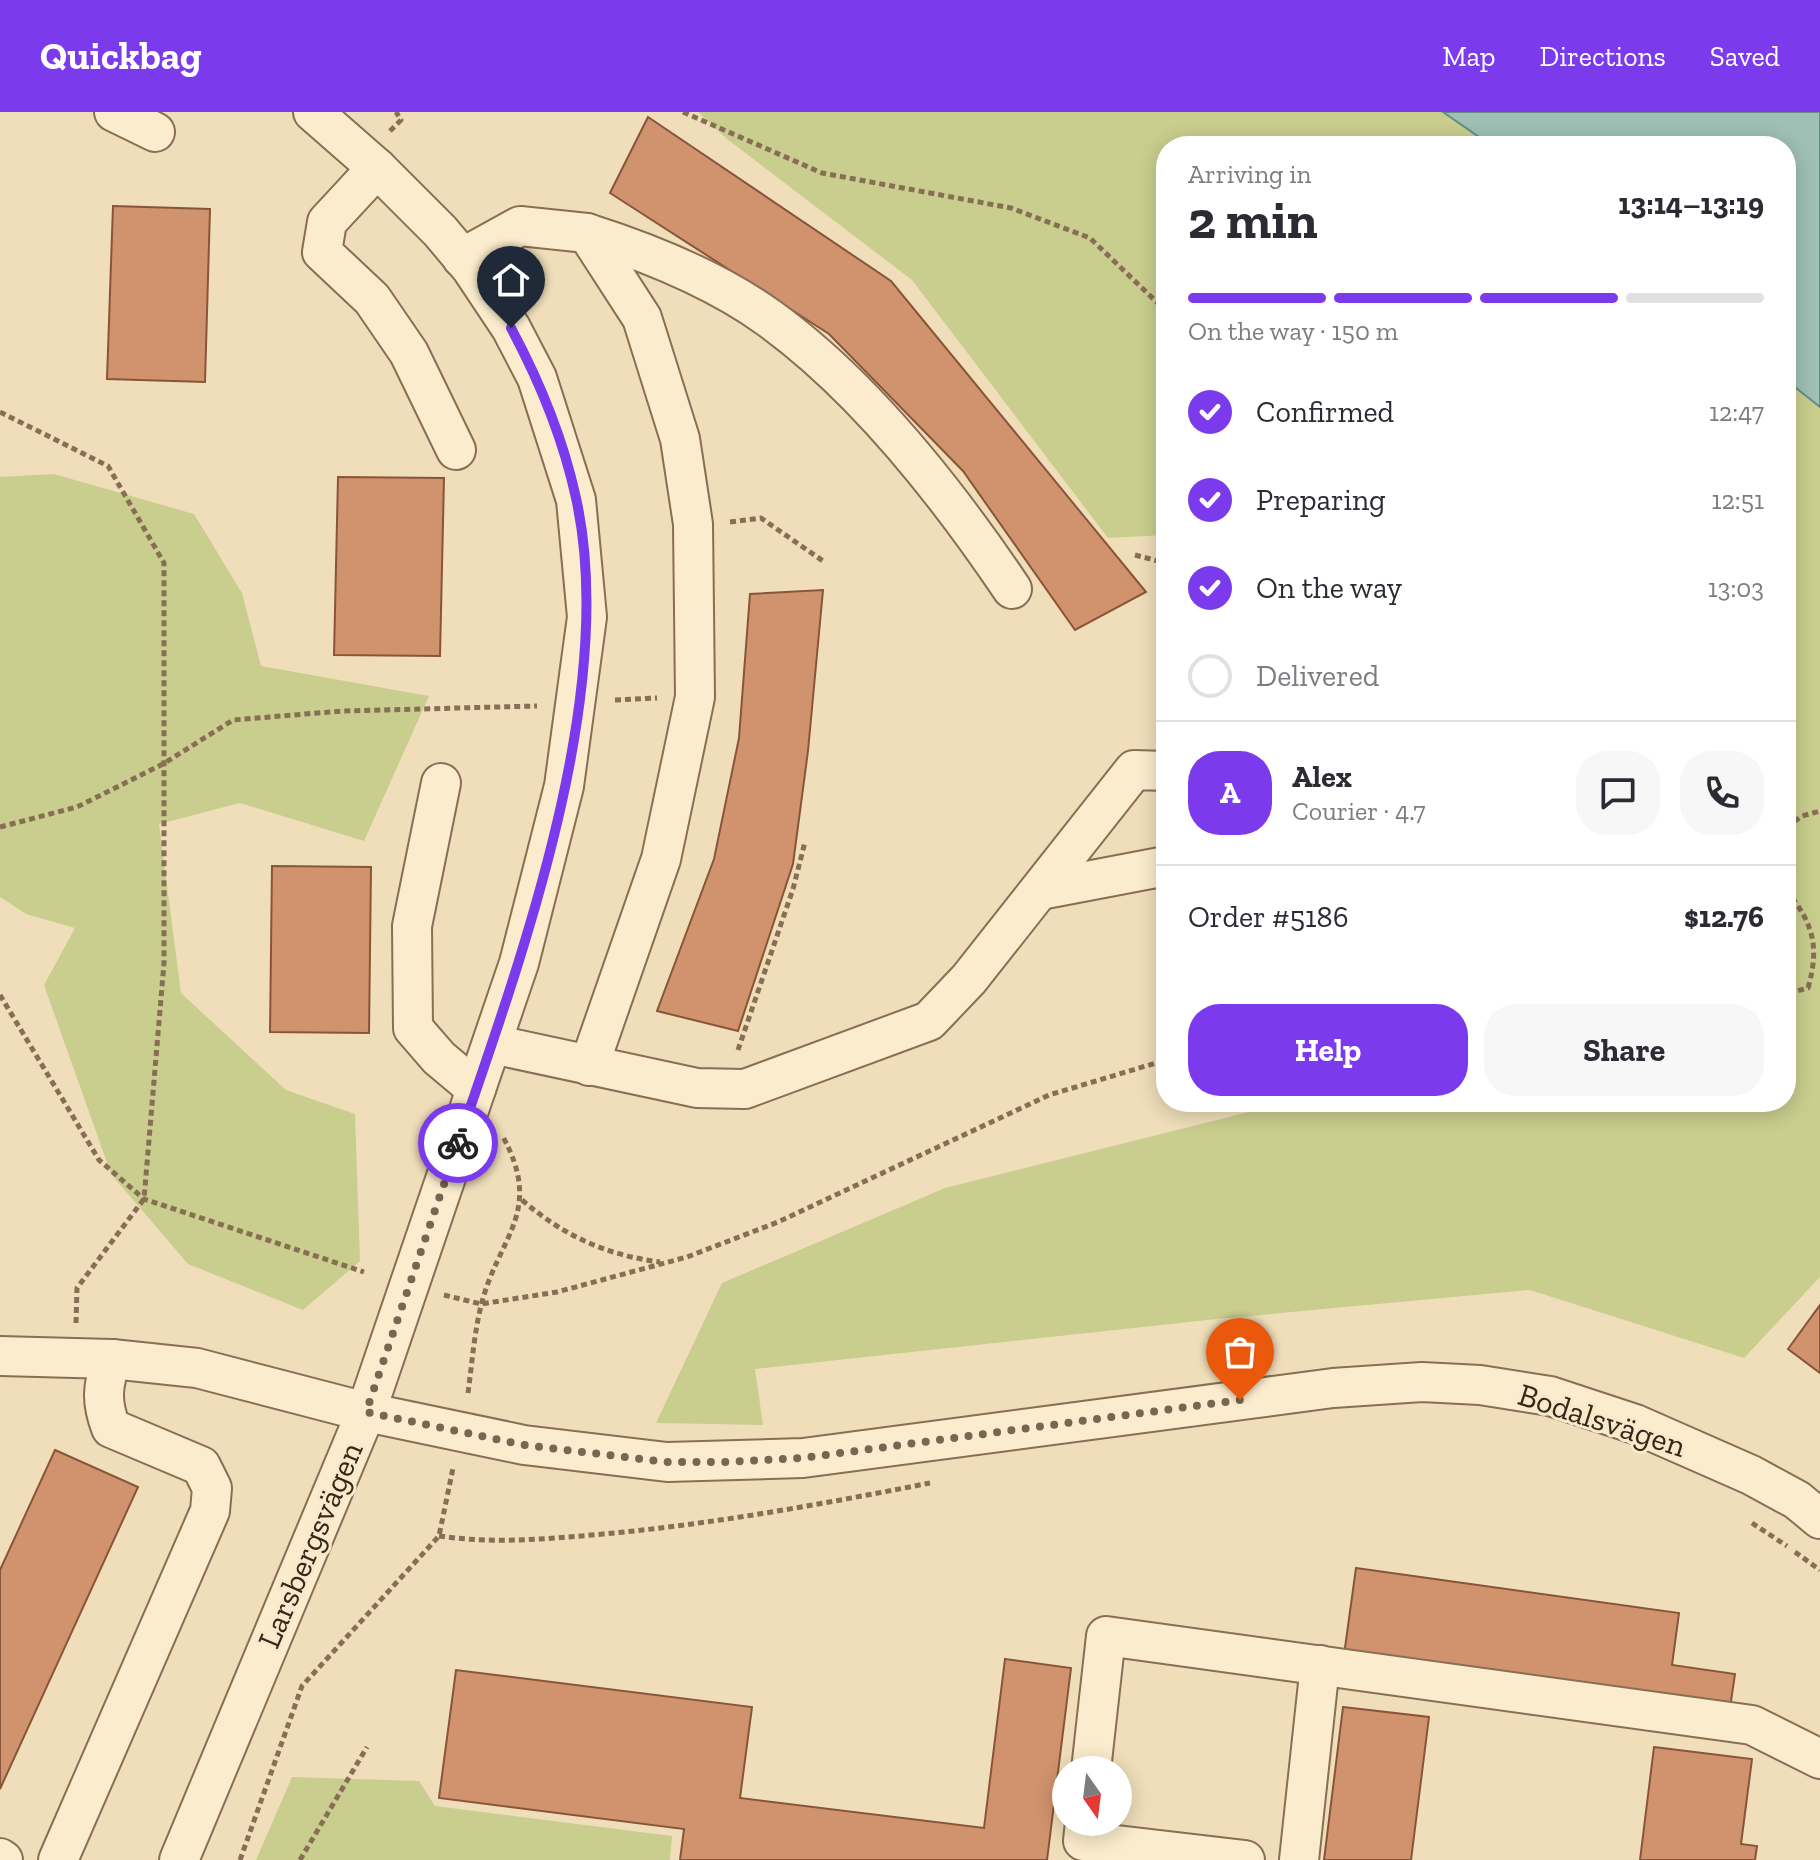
<!DOCTYPE html>
<html lang="en">
<head>
<meta charset="utf-8">
<style>
  :root { --surface:#fff; --page:#f7f7f7; --text:#2b2b33; --muted:#7c7c81; --line:#e1e1e2; --accent:#7c3aed }
  body { margin:0; font-family:"Zilla Slab",serif; background:var(--page); color:var(--text); height:100vh; display:flex; flex-direction:column; font-size:30px; white-space:nowrap }
  * { box-sizing:border-box; margin:0 }
  p { font-size:26px; color:var(--muted) }
  .icon { flex:none; width:44px; height:44px; fill:none; stroke:currentColor; stroke-width:2; stroke-linecap:round; stroke-linejoin:round }
  .map { position:relative; flex:1; overflow:hidden }
  .details { position:absolute; left:1156px; top:24px; width:640px; height:976px; display:flex; flex-direction:column; background:var(--surface); border-radius:32px; box-shadow:0 4px 20px #0003 }
  .details>* { flex:none }
  .needle { width:52px; rotate:166deg }
  .tools { position:absolute; left:1052px; top:1644px; display:grid; gap:16px }
  .tools a { display:grid; place-items:center; width:80px; height:80px; border-radius:50%; background:var(--surface); box-shadow:0 4px 20px #0003; font-size:40px }
  .pin { position:absolute; display:grid; place-items:center; width:68px; height:68px; color:#fff; margin:-82px -34px; border-radius:50% 50% 50% 0; rotate:-45deg; box-shadow:0 0 8px #0007 }
  .pin .icon { rotate:45deg }
  .courier { position:absolute; display:grid; place-items:center; width:80px; height:80px; margin:-40px; border:6px solid #7c3aed; border-radius:50%; background:#fff; color:#222; box-shadow:0 2px 10px #0007 }
  .head em { font-style:normal; font-weight:800 }
  .head div { display:flex; flex-direction:column-reverse }
  .head { display:flex; align-items:center; justify-content:space-between; height:136px; padding:0 32px }
  h1 { font-size:52px; font-weight:800; line-height:60px }
  .bar { display:grid; grid-template-columns:repeat(4,1fr); gap:12px 8px; align-content:center; height:96px; padding:0 32px }
  .bar i { height:10px; border-radius:6px; background:var(--line) }
  .bar .current { background:var(--accent) }
  .bar p { grid-column:span 4 }
  .line { display:flex; align-items:center; gap:20px; padding:0 32px; border-top:2px solid var(--line) }
  .line div { flex:1 }
  .round { display:grid; place-items:center; flex:none; width:84px; height:84px; border-radius:32px; background:var(--page) }
  ol { padding:0 32px; list-style:none }
  li { display:flex; align-items:center; gap:24px; height:88px }
  li p { margin-inline-start:auto }
  li .icon { padding:8px; border-radius:50%; background:var(--accent); color:#fff; stroke-width:4 }
  li:last-child { color:var(--muted) }
  li i { width:44px; height:44px; border:4px solid var(--line); border-radius:50% }
  .action { display:flex; gap:16px; margin-top:auto; padding:16px 32px }
  .action a { flex:1; height:92px; border-radius:32px; background:var(--accent); color:#fff; font-size:32px; font-weight:800; line-height:92px; text-align:center }
  .action a+a { background:var(--page); color:var(--text) }
  header { display:flex; align-items:center; gap:48px; box-sizing:border-box; height:112px; padding:0 40px; background:var(--accent); color:#fff }
  header strong { font-size:38px }
  nav { display:flex; gap:44px; margin-inline-start:auto; font-size:28px }
  .map>svg:first-child { display:block }
  .green { fill:#c9ce8e }
  .water { fill:#9fc0b5; stroke:#668e83; stroke-width:2 }
  .building { fill:#d1936d; stroke:#885538; stroke-width:2 }
  .lines { fill:none; stroke-linecap:round; stroke-linejoin:round }
  .minor-casing { stroke:#886e54; stroke-width:42 }
  .path { stroke:#886e54; stroke-width:5; stroke-dasharray:6 4; stroke-linecap:butt }
  .minor { stroke:#fbeccd; stroke-width:38 }
  .done { stroke:#776652; stroke-width:8; stroke-dasharray:0 14.4 }
  .route { stroke:#7c3aed; stroke-width:10 }
  .labels { text-anchor:middle; stroke-width:6; stroke-linejoin:round; paint-order:stroke }
  .street-label { font-size:32px; fill:#36261a; stroke:#f7e9ca }
</style>
</head>
<body>
<header>
<strong>Quickbag</strong>
<nav><a>Map</a><a>Directions</a><a>Saved</a></nav>
</header>
<div class="map">
<svg width="1820" height="1748" viewBox="0 0 1820 1748">
  <rect width="100%" height="100%" fill="#f0deba"/>
  <g class="green">
    <polygon points="698,0 1443,0 1492,34 1166,34 1166,423 1108,426 912,168 727,27"/>
    <polygon points="1786,268 1820,295 1820,1165 1744,1246 1530,1178 1217,1207 755,1257 763,1313 656,1311 722,1171 945,1076 1289,990 1786,990"/>
    <polygon points="54,362 194,402 242,481 261,554 429,584 364,729 240,691 159,712 181,881 286,978 355,1002 360,1149 303,1198 188,1152 111,1062 44,873 75,816 26,802 0,785 0,365"/>
    <polygon points="292,1665 419,1669 435,1694 672,1724 670,1748 256,1748"/>
  </g>
  <polygon class="water" points="1443,0 1820,0 1820,295 1786,268 1786,34 1492,34"/>
  <g class="building">
    <polygon points="648,5 891,169 1146,480 1075,518 963,359 829,222 610,81"/>
    <polygon points="113,94 210,97 205,270 107,267"/>
    <polygon points="338,365 444,366 440,544 334,543"/>
    <polygon points="823,478 808,639 793,752 738,919 657,899 714,747 739,626 750,482"/>
    <polygon points="272,754 371,755 369,921 270,920"/>
    <polygon points="1820,1193 1820,1261 1788,1237"/>
    <polygon points="55,1338 138,1375 0,1677 0,1458"/>
    <polygon points="1356,1456 1679,1501 1672,1553 1735,1562 1730,1596 1344,1543"/>
    <polygon points="1005,1547 1071,1556 1047,1748 680,1748 684,1717 439,1686 456,1558 752,1595 740,1686 984,1716"/>
    <polygon points="1343,1595 1429,1605 1411,1748 1324,1748"/>
    <polygon points="1654,1635 1752,1647 1741,1732 1757,1734 1755,1748 1640,1748"/>
  </g>
  <g class="lines">
    <defs>
      <g id="minor">
        <polyline points="114,0 155,20"/>
        <polyline points="377,56 327,110 322,140 372,187 409,241 456,338"/>
        <path d="M587,121C650,141 715,167 769,206C862,273 948,382 1012,477"/>
        <polyline points="462,146 520,114 587,121 642,206 680,327 693,412 695,585 661,747 589,954"/>
        <polyline points="441,671 412,814 413,916 439,946 476,977"/>
        <polyline points="1040,778 1166,754"/>
        <polyline points="492,932 697,976 745,977 929,909 969,867 1134,658 1166,659"/>
        <polyline points="0,1244 112,1247 197,1256 366,1300 524,1333 667,1350 803,1346 1333,1276 1422,1270 1480,1273 1550,1284 1635,1312 1751,1363 1797,1388 1820,1407"/>
        <polyline points="1091,1658 1106,1524 1752,1613 1820,1647"/>
        <polyline points="1085,1710 1083,1729 1245,1748"/>
        <polyline points="0,1746 3,1748"/>
        <path d="M58,1748L210,1399L212,1376L201,1354L111,1316C101,1290 102,1274 112,1247"/>
        <polyline points="179,1748 366,1300 519,851 564,674 587,505 576,388 537,266 511,216 471,156 440,119 377,56 313,0"/>
        <polyline points="1299,1748 1320,1553"/>
      </g>
    </defs>
    <use href="#minor" class="minor-casing"/>
    <g class="path">
      <polyline points="683,0 822,61 1011,96 1090,126 1166,199"/>
      <polyline points="390,19 401,8 396,0"/>
      <polyline points="0,300 108,354 164,451 164,851 144,1087"/>
      <polyline points="730,410 761,406 823,449"/>
      <polyline points="1135,443 1166,451"/>
      <polyline points="615,588 657,586"/>
      <polyline points="0,715 77,695 163,652 233,608 342,599 537,594"/>
      <polyline points="1786,715 1802,704 1820,699"/>
      <path d="M1786,778C1813,811 1820,834 1808,876L1786,882"/>
      <polyline points="0,883 99,1048 144,1087 364,1160"/>
      <polyline points="738,938 793,777 805,730"/>
      <path d="M522,1088C564,1124 606,1143 660,1150"/>
      <polyline points="444,1183 481,1192 557,1180 687,1145 778,1110 1049,983 1166,948"/>
      <polyline points="76,1211 77,1176 144,1087"/>
      <path d="M468,1281C472,1252 474,1222 481,1194C498,1124 545,1101 502,1023"/>
      <polyline points="1752,1411 1787,1434"/>
      <path d="M439,1424C495,1432 547,1427 603,1422C714,1412 822,1392 930,1371"/>
      <polyline points="1795,1440 1820,1458"/>
      <polyline points="240,1748 302,1574 439,1424 453,1356"/>
      <polyline points="300,1748 367,1635"/>
    </g>
    <use href="#minor" class="minor"/>
  </g>
  <g class="lines">
    <polyline class="done" points="458,1031 366,1300 524,1333 667,1350 727,1350 803,1346 1240,1288"/>
    <path class="route" d="M458,1031C521,847 619,580 576,386C563,326 540,270 511,216"/>
  </g>
  <g class="labels">
    <g class="street-label">
      <text transform="translate(1602 1308) rotate(18)" y="11">Bodalsvägen</text>
      <text transform="translate(310 1433) rotate(-67)" y="11">Larsbergsvägen</text>
    </g>
  </g>
</svg>
<div class="tools">
<a><svg class="needle" viewBox="-14 -14 28 28"><path d="M0-13l5 13h-10z" fill="#e53935"/><path d="M0 13l5-13h-10z" fill="#7c7c81"/></svg></a>
</div>
<div class="pin" style="left:1240px;top:1288px;background:#ea580c"><svg class="icon" aria-label="bag" viewBox="0 0 24 24"><path d="M5 8h14l-1 12H6zM9 8a3 3 0 0 1 6 0"/></svg></div>
<div class="pin" style="left:511px;top:216px;background:#1f2937"><svg class="icon" aria-label="home" viewBox="0 0 24 24"><path d="M3 11l9-7 9 7M6 9v11h12V9"/></svg></div>
<div class="courier" style="left:458px;top:1031px"><svg class="icon" aria-label="bike" viewBox="0 0 24 24"><circle cx="6" cy="16" r="4"/><circle cx="18" cy="16" r="4"/><path d="M6 16l4-8h5l3 8M10 8l3 8H6M13 5h3"/></svg></div>
<section class="details">
<div class="head"><div><h1>2 min</h1><p>Arriving in</p></div><em>13:14–13:19</em></div>
<div class="bar"><i class="current"></i><i class="current"></i><i class="current"></i><i></i><p>On the way · 150 m</p></div>
<ol>
<li><svg class="icon" aria-label="check" viewBox="0 0 24 24"><path d="M5 12l5 5 9-10"/></svg>Confirmed<p>12:47</p></li>
<li><svg class="icon" aria-label="check" viewBox="0 0 24 24"><path d="M5 12l5 5 9-10"/></svg>Preparing<p>12:51</p></li>
<li><svg class="icon" aria-label="check" viewBox="0 0 24 24"><path d="M5 12l5 5 9-10"/></svg>On the way<p>13:03</p></li>
<li><i></i>Delivered</li>
</ol>
<div class="line" style="height:144px"><b class="round" style="background:var(--accent);color:#fff">A</b><div><b>Alex</b><p>Courier · 4.7</p></div><a class="round"><svg class="icon" aria-label="chat" viewBox="0 0 24 24"><path d="M4 5h16v11H9l-5 4z"/></svg></a><a class="round"><svg class="icon" aria-label="phone" viewBox="0 0 24 24"><path d="M5 4h4l2 5-3 2q2 4 5 5l2-3 5 2v4C11 20 4 13 5 4z"/></svg></a></div>
<div class="line" style="height:104px"><div>Order #5186</div><b>$12.76</b></div>
<div class="action"><a>Help</a><a>Share</a></div>
</section>
</div>
</body>
</html>
